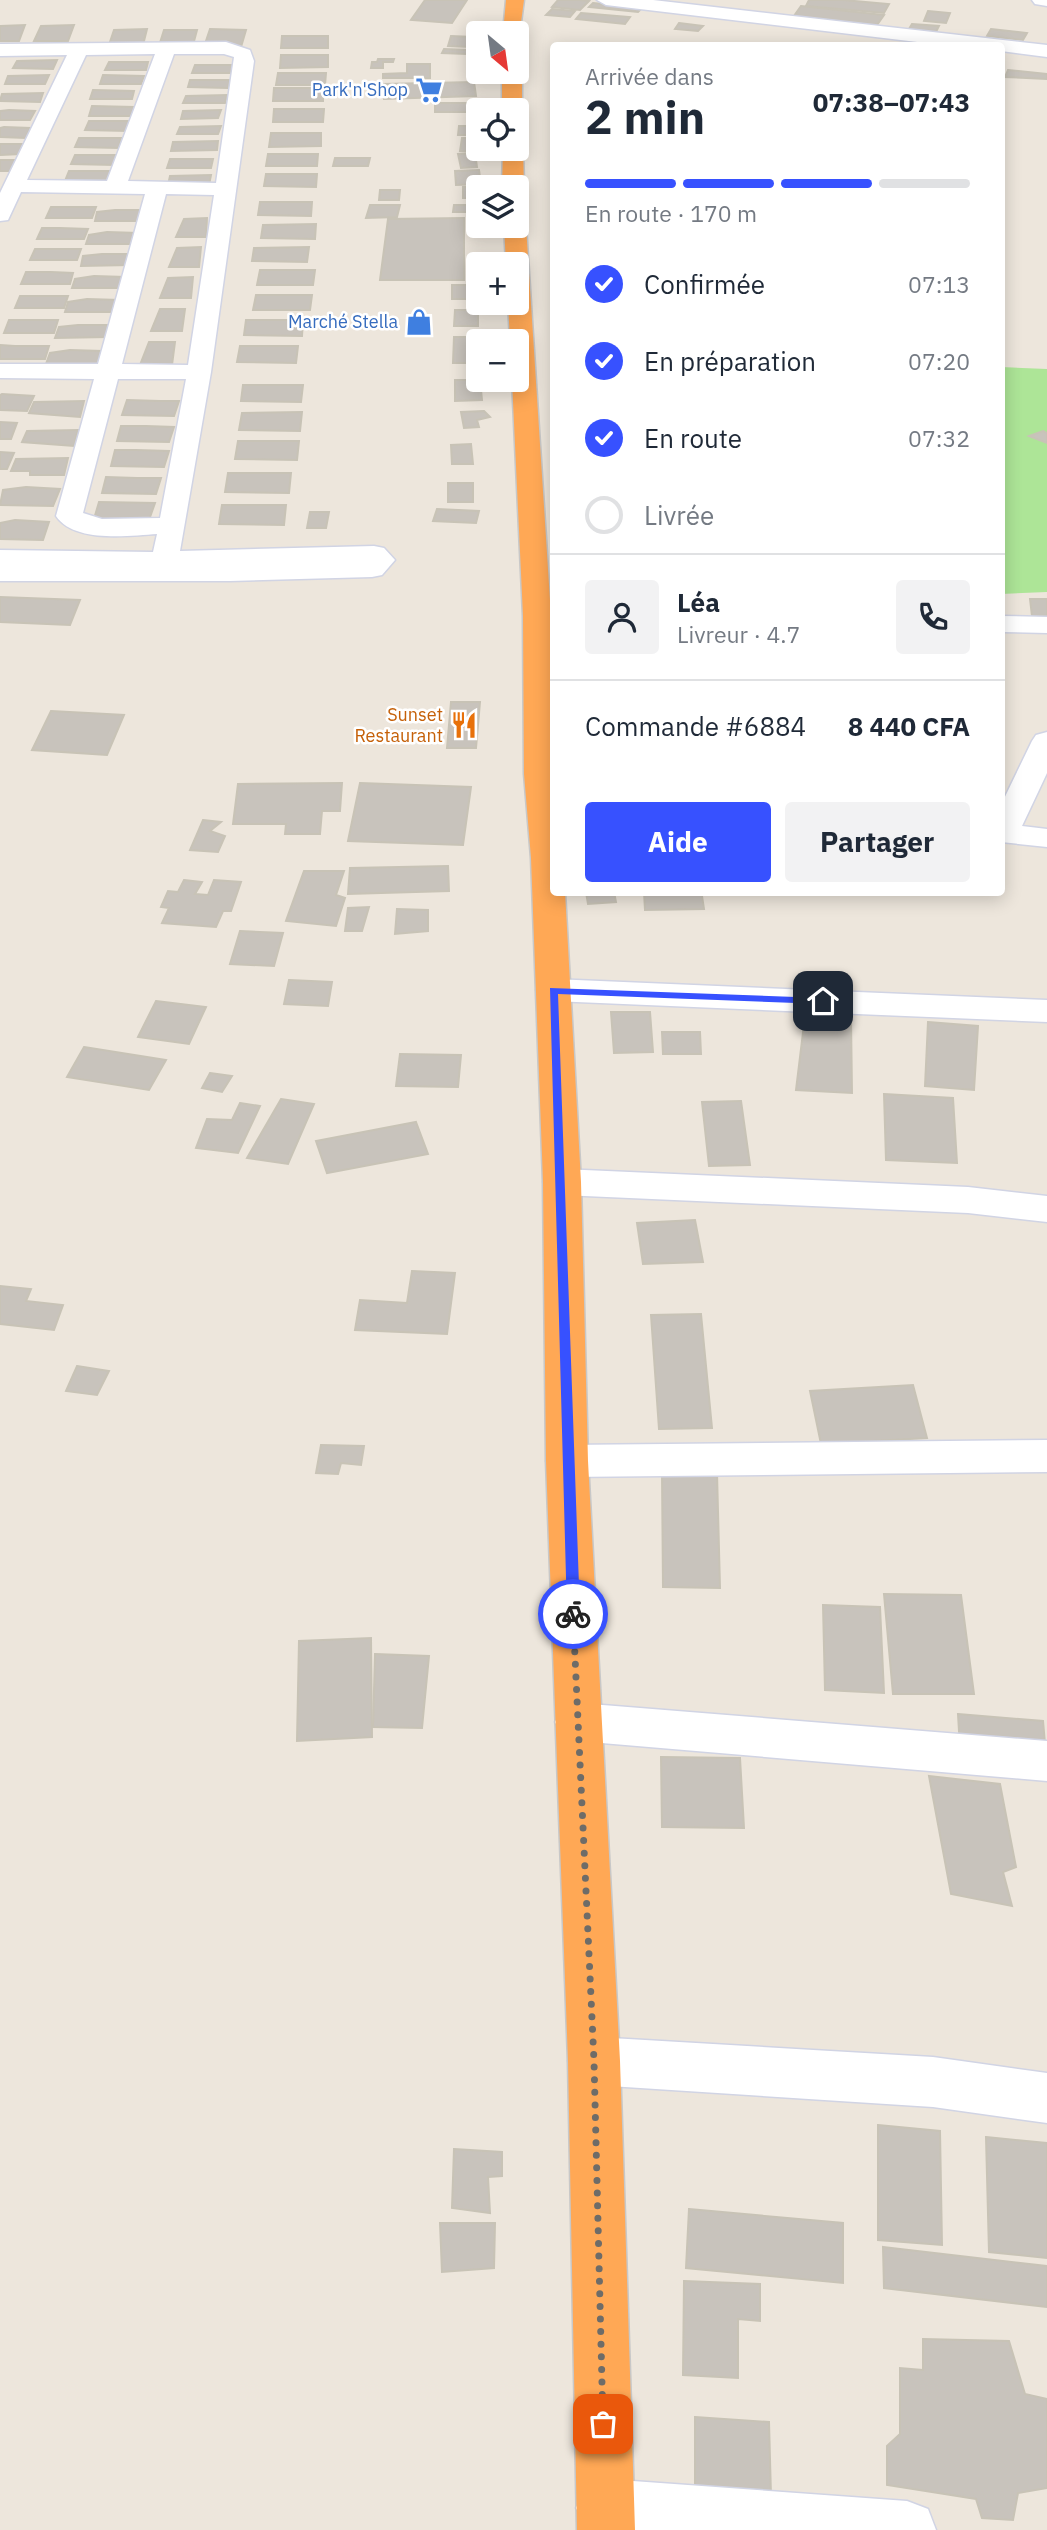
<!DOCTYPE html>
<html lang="fr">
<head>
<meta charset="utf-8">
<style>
  :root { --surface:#fff; --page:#f2f2f3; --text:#1f2937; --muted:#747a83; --line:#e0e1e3; --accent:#3751ff }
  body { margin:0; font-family:"IBM Plex Sans",sans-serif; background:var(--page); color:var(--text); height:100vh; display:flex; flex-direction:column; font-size:26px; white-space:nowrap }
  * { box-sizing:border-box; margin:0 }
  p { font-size:23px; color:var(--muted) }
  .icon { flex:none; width:38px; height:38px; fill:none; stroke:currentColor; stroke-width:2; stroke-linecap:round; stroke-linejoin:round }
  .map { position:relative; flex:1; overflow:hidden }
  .details { position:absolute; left:550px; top:42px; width:455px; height:854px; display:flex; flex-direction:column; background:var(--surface); border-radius:7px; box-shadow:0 4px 18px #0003 }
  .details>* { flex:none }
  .needle { width:46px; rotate:151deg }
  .fabs { position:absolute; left:466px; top:21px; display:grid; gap:14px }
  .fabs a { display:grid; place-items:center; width:63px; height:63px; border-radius:7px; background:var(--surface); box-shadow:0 4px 18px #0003; font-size:35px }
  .pin { position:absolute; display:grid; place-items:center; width:60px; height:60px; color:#fff; margin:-30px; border-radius:14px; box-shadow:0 4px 10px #0006 }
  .courier { position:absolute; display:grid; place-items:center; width:70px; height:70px; margin:-35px; border:5px solid #3751ff; border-radius:50%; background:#fff; color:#222; box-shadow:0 2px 9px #0007 }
  .headline em { font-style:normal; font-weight:700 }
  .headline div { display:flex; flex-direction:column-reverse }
  .headline { display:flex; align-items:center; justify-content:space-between; height:119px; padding:0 35px }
  h1 { font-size:46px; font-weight:700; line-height:52px }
  .bar { display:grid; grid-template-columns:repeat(4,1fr); gap:10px 7px; align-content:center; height:84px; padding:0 35px }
  .bar i { height:9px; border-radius:5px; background:var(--line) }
  .bar .on { background:var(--accent) }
  .bar p { grid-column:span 4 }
  .line { display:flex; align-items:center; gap:18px; padding:0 35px; border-top:2px solid var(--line) }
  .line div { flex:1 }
  .round { display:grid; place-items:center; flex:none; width:74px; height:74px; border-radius:7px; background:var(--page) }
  ol { padding:0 35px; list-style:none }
  li { display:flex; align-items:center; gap:21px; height:77px }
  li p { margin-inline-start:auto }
  li .icon { padding:7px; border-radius:50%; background:var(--accent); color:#fff; stroke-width:4 }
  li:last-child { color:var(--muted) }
  li i { width:38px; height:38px; border:4px solid var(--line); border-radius:50% }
  .primary-button { display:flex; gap:14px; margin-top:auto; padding:14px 35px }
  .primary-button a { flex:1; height:80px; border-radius:7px; background:var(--accent); color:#fff; font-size:28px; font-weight:700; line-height:80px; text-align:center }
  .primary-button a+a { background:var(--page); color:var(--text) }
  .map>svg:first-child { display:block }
  .green { fill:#ade597 }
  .building { fill:#c8c3bc; stroke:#c8c3b6; stroke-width:2 }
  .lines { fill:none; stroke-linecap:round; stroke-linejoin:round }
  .minor-casing { stroke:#d1d4e4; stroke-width:3 }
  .highway-casing { stroke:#c8c8c8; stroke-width:3 }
  .minor { fill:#fff; fill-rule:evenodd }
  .highway { fill:#ffa855; fill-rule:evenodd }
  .route { fill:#3751ff }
  .done { stroke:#6e6c68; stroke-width:7; stroke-dasharray:0 12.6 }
  .labels { text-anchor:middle; stroke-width:5; stroke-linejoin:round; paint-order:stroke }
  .far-shop-label { font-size:18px; fill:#366cbe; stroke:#fff; text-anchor:end }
  .far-food-label { font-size:18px; fill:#c56008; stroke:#fff; text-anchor:end }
</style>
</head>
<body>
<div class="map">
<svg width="1047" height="2530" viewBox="0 0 1047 2530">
  <rect width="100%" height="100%" fill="#ede6dc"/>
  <polygon class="green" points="1001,367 1047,369 1047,592 1001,594"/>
  <g class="building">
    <polygon points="425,0 467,0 452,23 411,20"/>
    <polygon points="558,0 580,0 589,1 580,10 552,7"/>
    <polygon points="809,0 843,0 889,4 884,13 806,6"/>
    <polygon points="593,3 642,8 638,12 589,7"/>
    <polygon points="801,6 884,15 877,25 794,16"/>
    <polygon points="552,9 575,11 570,17 546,15"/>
    <polygon points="928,11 950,13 946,23 924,21"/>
    <polygon points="581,13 630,17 625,24 576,19"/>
    <polygon points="679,23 703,26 698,31 675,29"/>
    <polygon points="912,24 939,26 936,32 909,29"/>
    <polygon points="25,25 19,41 0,41 0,26"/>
    <polygon points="74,25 68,41 34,41 41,26"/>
    <polygon points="147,29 143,45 109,45 114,30"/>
    <polygon points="210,29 246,30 241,47 204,47"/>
    <polygon points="991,29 1027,33 1023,40 987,36"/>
    <polygon points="164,30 197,30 193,45 159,46"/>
    <polygon points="282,36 328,36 328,48 281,48"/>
    <polygon points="451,36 472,37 470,47 448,46"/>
    <polygon points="444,49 469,50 467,54 442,53"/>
    <polygon points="281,55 328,55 328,67 280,68"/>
    <polygon points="378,59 394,59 393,62 383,62 383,68 371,68 372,62 377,62"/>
    <polygon points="57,60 53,69 13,68 17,61"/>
    <polygon points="109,62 148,62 146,70 105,70"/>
    <polygon points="407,64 430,64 430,78 383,78 383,74 407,73"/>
    <polygon points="195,65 233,65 231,73 192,73"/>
    <polygon points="1008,70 1047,74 1047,79 1005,77"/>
    <polygon points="278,73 326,73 325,85 276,85"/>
    <polygon points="49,75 45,84 5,84 8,76"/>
    <polygon points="103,75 144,76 141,84 100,84"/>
    <polygon points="190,80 230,80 228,88 188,87"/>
    <polygon points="474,82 476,96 384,99 383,84"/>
    <polygon points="274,88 323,88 323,101 273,101"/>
    <polygon points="93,90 134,91 132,99 90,99"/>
    <polygon points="43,93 40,102 0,101 2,94"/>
    <polygon points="227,95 225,103 183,103 186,96"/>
    <polygon points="435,103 472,103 471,112 435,112"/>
    <polygon points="92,106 134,107 131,116 89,116"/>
    <polygon points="274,109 324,109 323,122 273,122"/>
    <polygon points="9,110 35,111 30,120 0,120 0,111"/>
    <polygon points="221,110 218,118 181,119 183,111"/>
    <polygon points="89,121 131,121 128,131 85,130"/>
    <polygon points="221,126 218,134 177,134 180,127"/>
    <polygon points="459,126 472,126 472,135 458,135"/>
    <polygon points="0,128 4,127 30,128 26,138 0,137"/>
    <polygon points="271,133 321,133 321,146 269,147"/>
    <polygon points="79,138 121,138 119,148 75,147"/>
    <polygon points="462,138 478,138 479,152 460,151"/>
    <polygon points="218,141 217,150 171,151 173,142"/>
    <polygon points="0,144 25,144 21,154 0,155"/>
    <polygon points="475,153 477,167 461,168 458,154"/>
    <polygon points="268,154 318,154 317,166 266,166"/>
    <polygon points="75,155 118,155 115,165 71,164"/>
    <polygon points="335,158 370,158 368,166 333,166"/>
    <polygon points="170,159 213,159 211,168 167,168"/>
    <polygon points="0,160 19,160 16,171 0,171"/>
    <polygon points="479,170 481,184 456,185 455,171"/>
    <polygon points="69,171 113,171 109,181 65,181"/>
    <polygon points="266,174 317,174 316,187 264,186"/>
    <polygon points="211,175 209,185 168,185 170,176"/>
    <polygon points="463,187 483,187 478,187 478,198 463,198"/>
    <polygon points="380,190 400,190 399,200 379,200"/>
    <polygon points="260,202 312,202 311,216 258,215"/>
    <polygon points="370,205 400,205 397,217 366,218"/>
    <polygon points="454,205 473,205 473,212 453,212"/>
    <polygon points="51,207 96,207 92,218 46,218"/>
    <polygon points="115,210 145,210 143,221 95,221 97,212"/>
    <polygon points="207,218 206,237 176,237 184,219"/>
    <polygon points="464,218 464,280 380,280 388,219"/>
    <polygon points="316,224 315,239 261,238 263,225"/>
    <polygon points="42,228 60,228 88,229 84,239 37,239"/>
    <polygon points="107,232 138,233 135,244 86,244 89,235"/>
    <polygon points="201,247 199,267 169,267 177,248"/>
    <polygon points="309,247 307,262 252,261 254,248"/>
    <polygon points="35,249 81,249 77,260 30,260"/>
    <polygon points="102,254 133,254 130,265 81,266 83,256"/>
    <polygon points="260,270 315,270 313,285 257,285"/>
    <polygon points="26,272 51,272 73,273 70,284 21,284"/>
    <polygon points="94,276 125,277 123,288 72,288 75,279"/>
    <polygon points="193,277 191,298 160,298 168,278"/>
    <polygon points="452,285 475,285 476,299 452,299"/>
    <polygon points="256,295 312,295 310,310 253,310"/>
    <polygon points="20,296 68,296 64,308 15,308"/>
    <polygon points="87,299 119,300 116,312 65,312 68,302"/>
    <polygon points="160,309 185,309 182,331 151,331"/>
    <polygon points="455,310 478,310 478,326 454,326"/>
    <polygon points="9,320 58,320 54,333 4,333"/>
    <polygon points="246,320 303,320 302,336 244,335"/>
    <polygon points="78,325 111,325 108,337 55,338 59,327"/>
    <polygon points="454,337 484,337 484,341 478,341 478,363 453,363"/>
    <polygon points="149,342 175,342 172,365 140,365"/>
    <polygon points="0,345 15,346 49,346 45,359 0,359"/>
    <polygon points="240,346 298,346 296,363 237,362"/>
    <polygon points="70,350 102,351 100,364 46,364 50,353"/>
    <polygon points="455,380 480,380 482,400 455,401"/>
    <polygon points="243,385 303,385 301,402 241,401"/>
    <polygon points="0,395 2,394 34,396 27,411 0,410"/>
    <polygon points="127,400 160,401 179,401 174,416 122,415"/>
    <polygon points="84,401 80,417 29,413 34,402"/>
    <polygon points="484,411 490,417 477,420 479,427 464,428 461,412"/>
    <polygon points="302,412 300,431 239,430 242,413"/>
    <polygon points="0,422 17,423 11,439 0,439"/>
    <polygon points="121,426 146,426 174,427 169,442 117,441"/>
    <polygon points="78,430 74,446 22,442 27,431"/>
    <polygon points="1043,431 1047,433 1047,443 1029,436"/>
    <polygon points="238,441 299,441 297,460 235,459"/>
    <polygon points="471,444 473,464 452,464 451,445"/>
    <polygon points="115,450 136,450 169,451 164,467 111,466"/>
    <polygon points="0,452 14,453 7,469 0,469"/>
    <polygon points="68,458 64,475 30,475 30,471 11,471 16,459"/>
    <polygon points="228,473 291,473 289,493 225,492"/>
    <polygon points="106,477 137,478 161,478 156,494 102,493"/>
    <rect x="448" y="483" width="25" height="19"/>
    <polygon points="26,487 60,489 53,506 0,505 3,490"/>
    <polygon points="99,502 155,503 149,520 94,519"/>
    <polygon points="222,505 286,505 284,525 219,524"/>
    <polygon points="437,509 479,511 476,523 433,521"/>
    <polygon points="310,512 329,512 326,528 307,528"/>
    <polygon points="15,520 49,522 43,540 0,539 0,523"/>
    <polygon points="0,597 80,600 70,625 0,622"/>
    <polygon points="1030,599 1047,599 1047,616 1032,616"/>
    <polygon points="451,702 480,702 476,748 447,748"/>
    <polygon points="51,711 124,715 107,755 32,750"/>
    <polygon points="342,783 340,811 322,811 320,834 285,834 286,824 233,824 238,784"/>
    <polygon points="360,783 471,787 463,845 348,841"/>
    <polygon points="203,820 221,822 210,831 225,836 218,852 190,850"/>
    <polygon points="448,866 449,891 348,894 350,868"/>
    <polygon points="304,871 344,871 336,895 345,898 336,926 286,921"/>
    <polygon points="184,880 202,882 195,894 208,895 214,880 241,882 231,911 223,911 216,927 162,923 169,908 161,907 168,891 178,892"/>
    <polygon points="586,892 614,892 616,902 588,904"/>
    <polygon points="644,892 697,892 702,896 704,909 645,910"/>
    <polygon points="369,907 362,931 345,931 348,908"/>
    <polygon points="397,909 428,910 428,931 395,934"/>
    <polygon points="240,931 283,933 274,966 230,964"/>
    <polygon points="289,980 332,982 328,1006 284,1004"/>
    <polygon points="156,1001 206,1007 189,1044 138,1037"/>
    <polygon points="611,1012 650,1012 653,1052 614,1053"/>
    <polygon points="805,1016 851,1018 852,1093 796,1090"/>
    <polygon points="928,1022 978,1026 974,1090 925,1086"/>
    <polygon points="662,1032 700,1032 701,1054 663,1054"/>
    <polygon points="84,1047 166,1060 149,1090 67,1077"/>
    <polygon points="400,1054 461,1055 458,1087 396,1086"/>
    <polygon points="210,1073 232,1076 222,1092 202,1088"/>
    <polygon points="884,1094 953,1098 957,1163 886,1160"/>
    <polygon points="281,1099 314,1104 288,1164 247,1158"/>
    <polygon points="741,1101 750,1165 709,1166 702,1102"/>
    <polygon points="240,1103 260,1106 238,1153 196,1148 207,1119 232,1120"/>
    <polygon points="416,1122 428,1154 327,1173 316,1141"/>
    <polygon points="695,1220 703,1262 643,1264 637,1223"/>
    <polygon points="412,1271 455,1273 447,1334 355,1330 360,1300 407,1303"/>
    <polygon points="0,1286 31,1289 26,1301 63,1305 54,1330 0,1324"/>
    <polygon points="701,1314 712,1428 659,1429 651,1315"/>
    <polygon points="77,1366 109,1371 97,1395 66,1391"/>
    <polygon points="913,1385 927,1438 821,1444 810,1391"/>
    <polygon points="321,1445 364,1446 361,1465 341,1463 338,1474 316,1473"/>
    <polygon points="662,1472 717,1473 720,1588 663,1587"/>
    <polygon points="884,1594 961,1595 974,1694 893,1694"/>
    <polygon points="823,1605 880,1607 884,1693 825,1690"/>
    <polygon points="371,1638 372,1737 297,1741 299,1641"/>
    <polygon points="375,1654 429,1656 422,1728 373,1727"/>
    <polygon points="958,1714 1043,1721 1046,1755 960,1748"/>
    <polygon points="661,1757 740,1758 744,1828 662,1827"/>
    <polygon points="929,1776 1000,1784 1016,1867 1003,1872 1012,1906 951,1894"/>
    <polygon points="878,2125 940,2131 942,2245 878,2240"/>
    <polygon points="986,2137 1047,2143 1047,2258 989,2252"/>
    <polygon points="454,2149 502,2152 502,2176 488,2177 490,2213 452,2208"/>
    <polygon points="689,2209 843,2223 843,2283 686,2268"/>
    <polygon points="440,2223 495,2223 494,2268 442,2272"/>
    <polygon points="883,2247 1047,2266 1047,2307 884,2288"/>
    <polygon points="684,2281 760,2284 760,2321 738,2319 738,2378 683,2375"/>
    <polygon points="923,2339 1009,2341 1025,2394 1047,2399 1047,2488 1018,2493 1013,2520 982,2518 976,2499 887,2485 887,2446 900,2434 900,2368 923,2370"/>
    <polygon points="695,2417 769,2422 771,2496 695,2490"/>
  </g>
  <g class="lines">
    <defs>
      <g id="minor">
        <polygon points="597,0 653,0 1047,45 1047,57 1001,51 1001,46 951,46 606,5"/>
        <polygon points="1032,0 1047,0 1047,6 1035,4"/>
        <path d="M226,42L250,50L254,61L211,372L180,551L374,546L384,548L395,560L382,575L372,577L230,581H0V550L153,552L157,534C128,536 74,543 56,516L94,379L0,378V364H98L145,194L21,192L8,220L0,221V193L67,55L0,56V44ZM155,54L107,181L27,180L86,55ZM174,54H224L234,57L216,183L128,181ZM166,194L214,195L188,365L122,364ZM118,379H186L160,518L102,519L83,513Z"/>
        <polygon points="1001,616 1047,617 1047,633 1001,632"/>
        <polygon points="1047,732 1047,773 1022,826 1047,829 1047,847 1001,842 1001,805 1032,741 1036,735"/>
        <polygon points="553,979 1047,1000 1047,1022 553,1001 541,998 536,990 541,982"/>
        <polygon points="562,1169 968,1187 1047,1196 1047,1222 968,1213 562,1195 549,1191 543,1182 549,1173"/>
        <polygon points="1047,1440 1047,1472 567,1477 552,1472 546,1461 552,1450 567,1445"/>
        <polygon points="578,1703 1047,1741 1047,1781 578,1741 562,1736 555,1722 562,1708"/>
        <polygon points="594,2037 933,2057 1047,2073 1047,2123 933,2107 594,2085 576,2078 568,2061 576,2044"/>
        <polygon points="605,2479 907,2501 928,2509 936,2530 587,2530 576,2508 584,2487"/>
      </g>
      <g id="highway">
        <polygon points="506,0 524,0 519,37 516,33 503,33"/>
        <polygon points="516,67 522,72 522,110 516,115 516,110 502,110 502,72 516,72"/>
        <polygon points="516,144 523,149 524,187 516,193 516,187 502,187 503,149 516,149"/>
        <polygon points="516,220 526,226 551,616 553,892 565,892 581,1182 588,1461 620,2061 635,2530 577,2530 568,2061 546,1461 543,1182 531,858 524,774 523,616 512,380 516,380 516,341 510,341 508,303 516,303 516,264 506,264 504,226 516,226"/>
      </g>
    </defs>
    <use href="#minor" class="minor-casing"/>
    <use href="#highway" class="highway-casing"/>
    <use href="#minor" class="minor"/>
    <use href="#highway" class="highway"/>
  </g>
  <polygon class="route" points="550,988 823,998 828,1001 823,1004 558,994 580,1614 573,1619 567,1614"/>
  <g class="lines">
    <polyline class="done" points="573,1614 594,2061 603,2424"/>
  </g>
  <defs>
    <symbol id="supermarket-bare" viewBox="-9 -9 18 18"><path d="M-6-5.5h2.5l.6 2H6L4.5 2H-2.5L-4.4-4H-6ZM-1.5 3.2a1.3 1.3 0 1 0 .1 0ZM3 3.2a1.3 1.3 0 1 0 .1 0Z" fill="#3f7fe0" stroke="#fff" stroke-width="2.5" paint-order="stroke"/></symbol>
    <symbol id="shop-bare" viewBox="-9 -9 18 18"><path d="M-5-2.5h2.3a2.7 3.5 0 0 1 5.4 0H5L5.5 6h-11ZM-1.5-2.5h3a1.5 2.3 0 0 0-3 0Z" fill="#3f7fe0" stroke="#fff" stroke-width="2.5" paint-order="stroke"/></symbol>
    <symbol id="restaurant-bare" viewBox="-9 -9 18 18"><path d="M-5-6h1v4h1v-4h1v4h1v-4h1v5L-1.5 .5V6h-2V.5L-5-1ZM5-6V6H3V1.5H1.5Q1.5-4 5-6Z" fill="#e8710a" stroke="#fff" stroke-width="2.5" paint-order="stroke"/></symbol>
  </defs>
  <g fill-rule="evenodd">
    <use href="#supermarket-bare" x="410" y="71" width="38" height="38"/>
    <use href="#shop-bare" x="400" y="303" width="38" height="38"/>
    <use href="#restaurant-bare" x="445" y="706" width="38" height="38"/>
  </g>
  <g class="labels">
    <g class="far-shop-label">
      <text x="408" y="96">Park'n'Shop</text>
      <text x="398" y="328">Marché Stella</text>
    </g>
    <g class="far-food-label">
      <text x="443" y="721">Sunset<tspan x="443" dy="21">Restaurant</tspan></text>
    </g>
  </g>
</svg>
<div class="fabs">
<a><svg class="needle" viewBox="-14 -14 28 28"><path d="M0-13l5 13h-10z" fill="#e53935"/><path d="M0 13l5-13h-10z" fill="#747a83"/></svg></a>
<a><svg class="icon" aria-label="locate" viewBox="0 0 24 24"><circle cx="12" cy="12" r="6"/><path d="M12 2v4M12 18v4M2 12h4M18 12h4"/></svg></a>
<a><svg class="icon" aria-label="layers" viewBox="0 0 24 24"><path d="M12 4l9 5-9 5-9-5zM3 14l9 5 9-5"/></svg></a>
<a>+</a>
<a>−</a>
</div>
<div class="pin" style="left:603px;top:2424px;background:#ea580c"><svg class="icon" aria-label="bag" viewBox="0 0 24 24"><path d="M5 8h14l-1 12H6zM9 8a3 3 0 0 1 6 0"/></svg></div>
<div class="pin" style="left:823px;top:1001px;background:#1f2937"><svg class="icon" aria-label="home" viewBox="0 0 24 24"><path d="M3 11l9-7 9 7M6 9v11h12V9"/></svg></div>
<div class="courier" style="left:573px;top:1614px"><svg class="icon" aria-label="bike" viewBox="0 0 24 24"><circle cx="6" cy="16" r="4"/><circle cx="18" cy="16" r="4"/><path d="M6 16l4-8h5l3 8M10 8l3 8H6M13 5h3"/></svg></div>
<section class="details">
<div class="headline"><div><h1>2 min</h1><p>Arrivée dans</p></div><em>07:38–07:43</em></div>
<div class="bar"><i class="on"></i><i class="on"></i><i class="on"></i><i></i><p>En route · 170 m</p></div>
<ol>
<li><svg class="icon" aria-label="check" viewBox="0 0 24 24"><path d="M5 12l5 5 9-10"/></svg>Confirmée<p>07:13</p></li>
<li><svg class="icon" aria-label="check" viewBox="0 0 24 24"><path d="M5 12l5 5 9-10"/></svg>En préparation<p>07:20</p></li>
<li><svg class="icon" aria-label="check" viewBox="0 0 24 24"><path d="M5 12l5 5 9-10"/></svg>En route<p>07:32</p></li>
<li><i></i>Livrée</li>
</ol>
<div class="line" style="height:126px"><a class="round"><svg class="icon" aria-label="person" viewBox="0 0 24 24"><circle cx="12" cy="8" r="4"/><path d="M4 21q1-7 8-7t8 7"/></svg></a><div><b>Léa</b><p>Livreur · 4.7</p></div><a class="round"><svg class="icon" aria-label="phone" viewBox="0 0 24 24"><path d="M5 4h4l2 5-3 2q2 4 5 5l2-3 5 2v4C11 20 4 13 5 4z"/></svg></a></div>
<div class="line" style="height:91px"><div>Commande #6884</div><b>8 440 CFA</b></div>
<div class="primary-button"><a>Aide</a><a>Partager</a></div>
</section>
</div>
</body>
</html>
